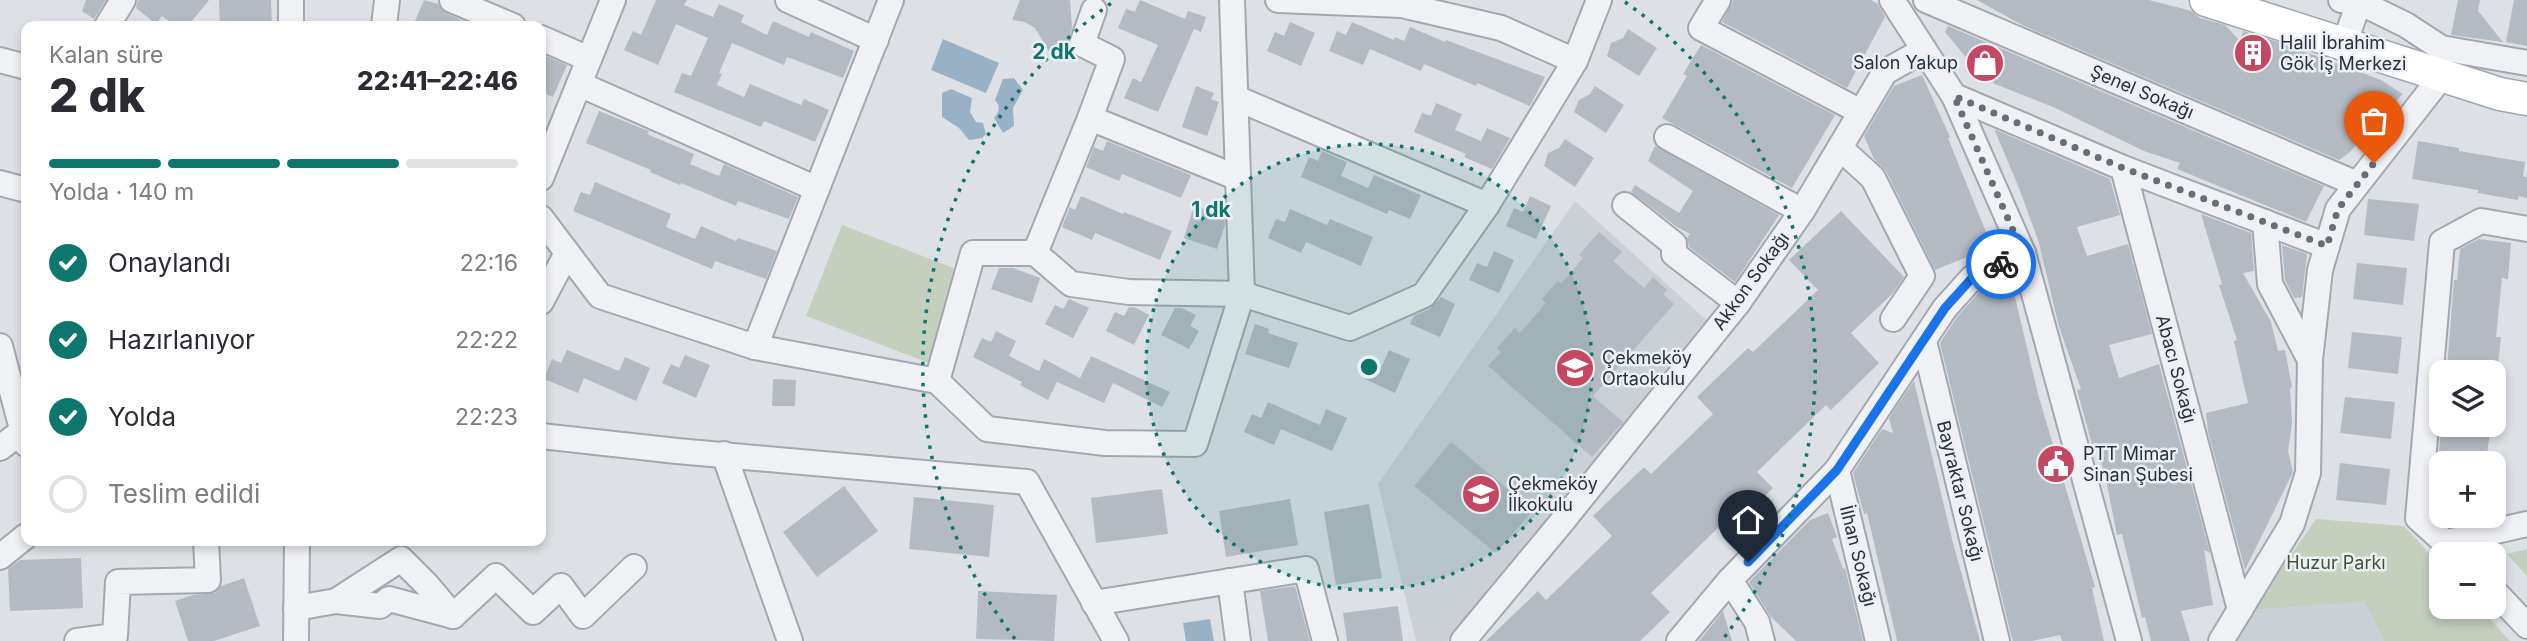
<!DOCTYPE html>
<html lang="tr">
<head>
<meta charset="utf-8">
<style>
  :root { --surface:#fff; --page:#f2f2f3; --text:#2b2b33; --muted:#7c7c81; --line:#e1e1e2; --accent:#0f766e }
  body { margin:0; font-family:Inter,sans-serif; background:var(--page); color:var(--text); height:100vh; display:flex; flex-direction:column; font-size:26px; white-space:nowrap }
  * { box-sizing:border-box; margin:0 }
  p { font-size:23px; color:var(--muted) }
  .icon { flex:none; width:38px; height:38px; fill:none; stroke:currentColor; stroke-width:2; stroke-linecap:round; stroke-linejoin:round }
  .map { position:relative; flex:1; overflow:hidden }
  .details { position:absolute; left:21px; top:21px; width:525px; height:525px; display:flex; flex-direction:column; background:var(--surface); border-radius:14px; box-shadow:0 4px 10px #0003 }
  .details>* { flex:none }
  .tools { position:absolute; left:2429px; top:360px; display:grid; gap:14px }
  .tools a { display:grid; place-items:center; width:77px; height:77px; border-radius:14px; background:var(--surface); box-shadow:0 4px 10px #0003; font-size:35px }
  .pin { position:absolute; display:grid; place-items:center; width:60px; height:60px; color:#fff; margin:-72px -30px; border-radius:50% 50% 50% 0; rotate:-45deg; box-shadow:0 0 7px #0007 }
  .pin .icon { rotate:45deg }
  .courier { position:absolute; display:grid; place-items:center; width:70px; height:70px; margin:-35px; border:5px solid #1a73e8; border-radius:50%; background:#fff; color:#222; box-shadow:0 2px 9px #0007 }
  .head em { font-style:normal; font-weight:800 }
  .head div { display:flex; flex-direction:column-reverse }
  .head { display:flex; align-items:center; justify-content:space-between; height:119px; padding:0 28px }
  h1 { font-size:46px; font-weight:800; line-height:52px }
  .bar { display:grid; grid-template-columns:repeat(4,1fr); gap:10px 7px; align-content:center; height:84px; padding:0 28px }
  .bar i { height:9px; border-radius:5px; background:var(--line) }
  .bar .on { background:var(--accent) }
  .bar p { grid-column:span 4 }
  ol { padding:0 28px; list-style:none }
  li { display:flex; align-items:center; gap:21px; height:77px }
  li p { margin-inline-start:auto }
  li .icon { padding:7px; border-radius:50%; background:var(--accent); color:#fff; stroke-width:4 }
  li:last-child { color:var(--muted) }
  li i { width:38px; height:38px; border:4px solid var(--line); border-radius:50% }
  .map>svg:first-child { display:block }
  .built { fill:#cbd0d7 }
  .green { fill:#c4cfbe }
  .water { fill:#99b1c4 }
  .building { fill:#b4bac2 }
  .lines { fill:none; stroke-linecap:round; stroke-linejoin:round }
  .minor-casing { stroke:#a3a8af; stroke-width:28 }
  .major-casing { stroke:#9da6b1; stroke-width:35 }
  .minor { stroke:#eff1f4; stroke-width:24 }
  .major { stroke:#fff; stroke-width:32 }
  .done { stroke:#676e77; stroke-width:7; stroke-dasharray:0 12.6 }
  .route { stroke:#1a73e8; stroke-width:9 }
  .ring { fill:none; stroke:#0f766e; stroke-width:3.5; stroke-dasharray:3.5 7 }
  .labels { text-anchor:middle; stroke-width:5; stroke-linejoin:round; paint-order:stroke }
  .poi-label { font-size:18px; fill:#27303b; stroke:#ecf0f4; text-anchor:start }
  .street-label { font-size:18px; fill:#27303b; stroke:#ecf0f4 }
  .park-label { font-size:18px; fill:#3e5635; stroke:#ecf0f4 }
  .centre { fill:#0f766e; stroke:#ecf0f4; stroke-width:3.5 }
  .ring-label { font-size:21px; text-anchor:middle; font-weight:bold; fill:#0f766e; stroke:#ecf0f4; stroke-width:5; stroke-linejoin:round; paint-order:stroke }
</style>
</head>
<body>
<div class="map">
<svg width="2527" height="641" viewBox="0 0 2527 641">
  <rect width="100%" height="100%" fill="#dde1e6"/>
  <g class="built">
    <polygon points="1575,201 1722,334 1447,641 1416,641 1378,484"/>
    <polygon points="2366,602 2384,641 2233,641 2252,610"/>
  </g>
  <g class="green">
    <polygon points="842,225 964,272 929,363 806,316"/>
    <polygon points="2316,519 2404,526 2441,566 2441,607 2479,607 2510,641 2384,641 2365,602 2252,610"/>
    <polygon points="2527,549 2527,576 2507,554"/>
  </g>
  <g class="water">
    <polygon points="943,39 999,63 986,93 931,70"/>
    <path d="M1014,78L1023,90L1013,108L1014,126L1003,133L994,118C999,112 1001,107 995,100L1003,79Z"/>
    <polygon points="951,89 972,98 970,112 976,122 983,123 986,134 982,138 969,140 959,128 942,117 942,93"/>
    <polygon points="1210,619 1214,641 1186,641 1183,623"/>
  </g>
  <g class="building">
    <polygon points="86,0 106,0 94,19 82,11"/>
    <polygon points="138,0 209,0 188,26 176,26 162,16 156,24 136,8"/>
    <polygon points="219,0 271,0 272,26 220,26"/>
    <polygon points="424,0 438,4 446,13 463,21 461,26 413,26"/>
    <polygon points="656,0 687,0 684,5 713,17 719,4 744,15 741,22 767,35 773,21 809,37 811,32 854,51 843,78 787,57 784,65 732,43 719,73 722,74 717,85 744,97 750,84 801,105 804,99 829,110 815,142 764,121 761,127 674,92 682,73 691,76 708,38 676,24 658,65 624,50 633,31 641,35"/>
    <polygon points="1020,0 1070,0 1072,28 1067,45 1049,52 1035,28 1025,22 1012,20"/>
    <polygon points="1140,0 1185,19 1188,11 1206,17 1201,32 1194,29 1158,112 1124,98 1133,78 1141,82 1158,45 1118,28 1126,9 1135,12"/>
    <polygon points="1733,0 1871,0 1878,4 1885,17 1847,88 1722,22"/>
    <polygon points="1977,0 2149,0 2192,11 2200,18 2225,25 2240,41 2243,31 2281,43 2381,80 2403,94 2374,123 2350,152 2339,160 2022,25"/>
    <polygon points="2458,0 2480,0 2478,11 2503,42 2451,35"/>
    <polygon points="2514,0 2527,0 2527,46 2506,42"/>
    <polygon points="1290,22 1315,33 1301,66 1267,51 1275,32 1284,36"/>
    <polygon points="1352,22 1394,40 1395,37 1404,41 1410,27 1445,42 1446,40 1545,77 1530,106 1477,83 1476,86 1424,64 1421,71 1370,49 1363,65 1329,51 1337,31 1346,35"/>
    <polygon points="1948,26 2324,186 2306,222 2177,169 2180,163 2144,151 2053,107 1995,84 1970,62 1945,32"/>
    <polygon points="1628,29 1657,48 1639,76 1607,56 1611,43 1623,38"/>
    <polygon points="1701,45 1835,115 1792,188 1662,118 1687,76 1683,74"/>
    <polygon points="541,54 567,65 553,97 541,92"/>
    <polygon points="1922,75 1950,137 1948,138 1992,247 1935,270 1886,171 1874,159 1864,136 1894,86"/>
    <polygon points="1196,86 1214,93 1211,99 1219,102 1207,136 1182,127"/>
    <polygon points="1595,86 1624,105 1606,133 1574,112 1579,100 1590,94"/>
    <polygon points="1436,103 1462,114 1455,130 1481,141 1487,128 1510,138 1492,169 1464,157 1466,154 1414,132 1422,113 1431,116"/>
    <polygon points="599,111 641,128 649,131 647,134 694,154 690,164 719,176 724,164 798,197 789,219 738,201 736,206 681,183 680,185 650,172 651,170 586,143"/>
    <polygon points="1996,130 2110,179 2120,215 2077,227 2087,256 2128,244 2152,334 2109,345 2119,378 2159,364 2210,553 2204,550 2213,605 2181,611 2190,641 2151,641 2145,617 2142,618 2122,534 2117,535 2105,475 2095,443 2092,444 2077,390 2081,389 2059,327 2039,243 2019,188 1995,131"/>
    <polygon points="1565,139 1594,158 1575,187 1544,166 1548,153 1559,148"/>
    <polygon points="1107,141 1191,175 1181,198 1122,174 1119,181 1086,167 1094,147 1103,151"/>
    <polygon points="2418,141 2459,148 2459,151 2525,162 2523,176 2527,177 2527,198 2519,196 2518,200 2478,193 2478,190 2412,179"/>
    <polygon points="1655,146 1779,215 1735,282 1689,247 1687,238 1690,234 1677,227 1631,192 1635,185 1679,213 1693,191 1648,161"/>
    <polygon points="1322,151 1347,162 1341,176 1368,188 1374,175 1421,195 1410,219 1389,210 1387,214 1301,177 1309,157 1318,161"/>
    <polygon points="595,182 671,214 666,227 695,239 701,226 736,241 738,238 777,251 766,279 715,261 712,269 573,211 581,192 590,195"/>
    <polygon points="1081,196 1123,214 1124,212 1172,231 1160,260 1095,233 1092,240 1062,227 1070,207 1075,210"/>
    <polygon points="1530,196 1551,206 1536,239 1506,226 1514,208 1523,212"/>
    <polygon points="2368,199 2419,204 2414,241 2364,235"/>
    <polygon points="1194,206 1224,215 1225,225 1217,249 1184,238"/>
    <polygon points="1290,209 1327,225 1330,219 1373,237 1361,266 1306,242 1301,253 1268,238 1276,219 1285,222"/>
    <polygon points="1841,211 1904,277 1892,294 1851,333 1879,363 1831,410 1826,405 1757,472 1773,488 1724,535 1718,528 1651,593 1670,612 1640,641 1486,641 1538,591 1546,600 1612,536 1593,516 1644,467 1651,474 1713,414 1697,397 1748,348 1753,352 1818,290 1789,260"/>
    <polygon points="2201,214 2251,233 2254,271 2243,273 2271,322 2278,351 2285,350 2292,387 2290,388 2292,423 2288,451 2293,472 2245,570 2208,432 2206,413 2248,403 2234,341 2237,340 2219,285 2222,284"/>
    <polygon points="1599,232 1622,252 1613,261 1644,288 1653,277 1667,290 1663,294 1674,304 1593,396 1623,422 1592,457 1488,366 1501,352 1497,348 1515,328 1520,333 1546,303 1542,299 1558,281 1561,284 1583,258 1579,255"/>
    <polygon points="2479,239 2511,243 2508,279 2502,278 2496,337 2501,337 2497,373 2447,368 2454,280 2457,280 2460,249"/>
    <polygon points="2282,245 2307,254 2302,297 2294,298 2285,280"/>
    <polygon points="1494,251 1514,260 1499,293 1469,280 1477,263 1487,267"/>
    <polygon points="2357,263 2407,268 2403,305 2353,299"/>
    <polygon points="999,268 1013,268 1040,278 1032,303 991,289"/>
    <polygon points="2010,276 2038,394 2095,587 2092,588 2104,641 2062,641 2060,635 2032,641 2013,641 2011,635 1940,343 1957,317 1981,290"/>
    <polygon points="1441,297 1455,304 1440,337 1410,324 1414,316 1431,308"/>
    <polygon points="1069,299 1089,308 1073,338 1045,324 1055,305 1063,309"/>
    <polygon points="1129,307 1134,307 1149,315 1134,345 1106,331 1115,312 1124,316"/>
    <polygon points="1175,308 1182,308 1196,315 1190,326 1199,331 1189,349 1161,335"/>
    <polygon points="1255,324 1269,329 1268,333 1298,343 1289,368 1245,354"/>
    <polygon points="996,331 1016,341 1009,356 1039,371 1044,359 1080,378 1091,356 1170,392 1162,407 1113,383 1104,403 1057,382 1048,400 1020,385 1022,382 973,357 982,338 991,342"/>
    <polygon points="2352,332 2402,337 2398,374 2348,368"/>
    <polygon points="567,350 619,371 625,357 650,368 636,401 584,378 578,393 544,379 552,359 561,363"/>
    <polygon points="1389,350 1410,359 1395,393 1365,379 1373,362 1382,366"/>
    <polygon points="685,355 710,365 696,398 662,383 671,364 679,368"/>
    <polygon points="773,379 796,380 795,406 772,406"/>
    <polygon points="1914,381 1952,539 1980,641 1897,641 1867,513 1864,514 1859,496 1853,473 1882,429 1893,433 1889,418"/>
    <polygon points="2345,397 2395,402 2391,439 2340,433"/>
    <polygon points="1268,402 1320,425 1326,409 1347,418 1332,451 1281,429 1274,445 1244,432 1252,414 1261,418"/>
    <polygon points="2441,426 2490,431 2486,464 2438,464"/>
    <polygon points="1451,442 1533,510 1496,553 1414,486"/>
    <polygon points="2340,463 2390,469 2386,505 2336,500"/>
    <polygon points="844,486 878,531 817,577 783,532"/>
    <polygon points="1162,489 1168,534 1096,543 1091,498"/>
    <polygon points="914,497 994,505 989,557 909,549"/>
    <polygon points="1290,499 1298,545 1226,557 1219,511"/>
    <polygon points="1369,504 1382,578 1336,585 1324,512"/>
    <polygon points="1828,513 1837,537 1832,539 1843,569 1845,568 1863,641 1796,641 1771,617 1749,582 1810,520"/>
    <polygon points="81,558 83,608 10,611 8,569 20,560"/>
    <polygon points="244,578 260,626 214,641 188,641 175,601 193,595 215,593 221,586"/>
    <polygon points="1295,586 1310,641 1268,641 1260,591"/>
    <polygon points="978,591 1057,595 1054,641 976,639"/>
    <polygon points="1398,606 1403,641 1347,641 1343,613"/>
    <polygon points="1723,611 1732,641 1699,641"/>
  </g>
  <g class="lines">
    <defs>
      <g id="minor">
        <polyline points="452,0 513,26"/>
        <polyline points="788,0 876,40"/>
        <polyline points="1278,0 1402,5 1501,28 1575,61"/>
        <polyline points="1718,0 1701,28 1861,112"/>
        <polyline points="1892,0 1954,96 2023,253 2129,641"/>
        <polyline points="1926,0 2357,184"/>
        <polyline points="2341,0 2359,2 2406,25 2441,48 2527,63"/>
        <polyline points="1094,10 1082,44 1112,59 1090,118 1238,178"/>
        <polyline points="107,26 123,0"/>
        <polyline points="291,26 291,0"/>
        <polyline points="384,26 387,0"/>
        <polyline points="541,38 589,59"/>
        <polyline points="2344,45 2359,2"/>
        <polyline points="0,60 26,67"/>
        <polyline points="579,84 817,189"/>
        <polyline points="1954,96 2123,168 2327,246"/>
        <polyline points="1236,98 1487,205"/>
        <polyline points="1090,118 1035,253 1071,284 1129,292 1242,294 1350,328 1424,295 1487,205 1575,61 1599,0"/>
        <polyline points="1667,137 1802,211"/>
        <polyline points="1840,148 1873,178 1922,276 1893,319"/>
        <polyline points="2123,168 2240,610"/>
        <polyline points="541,178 613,0"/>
        <polyline points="0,183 26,190"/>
        <polyline points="1625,205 1674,244 1674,254 1738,303"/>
        <polyline points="541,218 600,296 755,347 937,381 987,429 1105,443 1195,444 1242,294 1232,0"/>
        <polyline points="2265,222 2270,284 2310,360"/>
        <polyline points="541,302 567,253"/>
        <polyline points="1924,341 1997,641"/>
        <polyline points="0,346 26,444"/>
        <polyline points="755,347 891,0"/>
        <polyline points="937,381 973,253 1035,253"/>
        <polyline points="541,436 677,451 1027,482 1116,641"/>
        <polyline points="0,448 21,432"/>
        <polyline points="724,454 790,641"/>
        <polyline points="1837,470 1878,641"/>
        <polyline points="2448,542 2527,524"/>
        <polyline points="2459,555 2418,518 2442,242 2481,221 2527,229"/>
        <polyline points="0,557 26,536"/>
        <polyline points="1730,580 1757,622 1762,641"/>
        <polyline points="1230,581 1238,641"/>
        <polyline points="2494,591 2527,626"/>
        <polyline points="336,601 380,606 389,599 453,616"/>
        <polyline points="1094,603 1306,569 1325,641"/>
        <polyline points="296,608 336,601 401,559 427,585 453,616 496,576 533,612 561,586 583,616 634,567"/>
        <polyline points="77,641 115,636 118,582 208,580 206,541"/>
        <polyline points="296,641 297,541"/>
        <polyline points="1463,641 1561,523 1738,303 1802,211 1885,72 1924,50"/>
        <polyline points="1679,641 1730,580 1837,470 1945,308 1972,278 2023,253"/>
        <polyline points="2221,641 2292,524 2308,473 2310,360 2320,270 2338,209 2442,76"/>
      </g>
      <polyline id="major" points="2206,0 2500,94 2527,99"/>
    </defs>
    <use href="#minor" class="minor-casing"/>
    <use href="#major" class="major-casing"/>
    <use href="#minor" class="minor"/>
    <use href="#major" class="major"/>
  </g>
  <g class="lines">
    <polyline class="done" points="2001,264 2023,253 1954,96 2123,168 2327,246 2338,209 2374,163"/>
    <polyline class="route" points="1748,562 1837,470 1945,308 1972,278 2001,264"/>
  </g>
  <circle cx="1369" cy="367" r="223" fill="#0f766e" fill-opacity=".12"/>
  <g class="ring">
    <circle cx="1369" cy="367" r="223"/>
    <path d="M1015 639A446 446 0 0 1 1113 2M1625 2A446 446 0 0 1 1723 639"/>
  </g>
  <defs>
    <symbol id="building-disc" viewBox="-11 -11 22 22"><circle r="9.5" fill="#c54863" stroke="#ecf0f4"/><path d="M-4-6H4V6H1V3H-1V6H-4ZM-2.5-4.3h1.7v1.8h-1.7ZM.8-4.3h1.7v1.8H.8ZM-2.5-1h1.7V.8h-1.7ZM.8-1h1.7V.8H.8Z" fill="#fff"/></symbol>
    <symbol id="shop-disc" viewBox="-11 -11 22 22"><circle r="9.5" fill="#c54863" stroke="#ecf0f4"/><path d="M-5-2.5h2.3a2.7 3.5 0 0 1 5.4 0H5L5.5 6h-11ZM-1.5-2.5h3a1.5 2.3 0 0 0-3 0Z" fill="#fff"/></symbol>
    <symbol id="school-disc" viewBox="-11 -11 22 22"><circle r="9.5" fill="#c54863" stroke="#ecf0f4"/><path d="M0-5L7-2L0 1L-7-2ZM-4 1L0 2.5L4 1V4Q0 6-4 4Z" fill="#fff"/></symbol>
    <symbol id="civic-disc" viewBox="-11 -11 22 22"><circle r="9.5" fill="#c54863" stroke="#ecf0f4"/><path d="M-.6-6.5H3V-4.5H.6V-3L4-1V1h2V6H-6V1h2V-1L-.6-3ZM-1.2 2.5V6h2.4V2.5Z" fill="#fff"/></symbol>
  </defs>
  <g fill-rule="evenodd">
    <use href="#building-disc" x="2231" y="31" width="44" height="44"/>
    <use href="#shop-disc" x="1963" y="41" width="44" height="44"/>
    <use href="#school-disc" x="1553" y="346" width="44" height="44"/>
    <use href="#civic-disc" x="2034" y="442" width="44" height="44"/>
    <use href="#school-disc" x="1459" y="472" width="44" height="44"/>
  </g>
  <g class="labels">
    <g class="poi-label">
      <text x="2280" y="49">Halil İbrahim<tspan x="2280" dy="21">Gök İş Merkezi</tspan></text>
      <text x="1958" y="69" text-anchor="end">Salon Yakup</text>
      <text x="1602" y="364">Çekmeköy<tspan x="1602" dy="21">Ortaokulu</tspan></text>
      <text x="2083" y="460">PTT Mimar<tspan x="2083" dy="21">Sinan Şubesi</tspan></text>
      <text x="1508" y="490">Çekmeköy<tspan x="1508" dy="21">İlkokulu</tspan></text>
    </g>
    <g class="street-label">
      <text transform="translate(2142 92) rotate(23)" y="6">Şenel Sokağı</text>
      <text transform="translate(1751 281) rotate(-54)" y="6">Akkon Sokağı</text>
      <text transform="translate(2176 369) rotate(75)" y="6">Abacı Sokağı</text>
      <text transform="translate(1960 491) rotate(76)" y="6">Bayraktar Sokağı</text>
      <text transform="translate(1858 556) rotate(76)" y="6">İlhan Sokağı</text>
    </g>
    <g class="park-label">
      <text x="2336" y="569">Huzur Parkı</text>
    </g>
  </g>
  <circle cx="1369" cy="367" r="10" class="centre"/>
  <g class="ring-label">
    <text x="1054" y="59">2 dk</text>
    <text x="1211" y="217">1 dk</text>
  </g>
</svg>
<div class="tools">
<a><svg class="icon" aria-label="layers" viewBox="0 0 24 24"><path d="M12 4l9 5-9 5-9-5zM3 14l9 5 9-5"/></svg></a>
<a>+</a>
<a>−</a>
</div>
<div class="pin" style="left:2374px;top:163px;background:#ea580c"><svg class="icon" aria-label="bag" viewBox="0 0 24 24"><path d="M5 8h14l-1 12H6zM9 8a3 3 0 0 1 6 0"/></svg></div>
<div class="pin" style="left:1748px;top:562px;background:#1f2937"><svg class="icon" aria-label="home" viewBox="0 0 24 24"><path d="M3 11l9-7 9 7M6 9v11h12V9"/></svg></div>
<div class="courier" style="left:2001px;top:264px"><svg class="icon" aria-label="bike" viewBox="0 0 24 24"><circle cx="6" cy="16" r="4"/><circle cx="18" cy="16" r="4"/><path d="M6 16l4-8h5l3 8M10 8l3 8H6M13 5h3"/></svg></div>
<section class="details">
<div class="head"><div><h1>2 dk</h1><p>Kalan süre</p></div><em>22:41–22:46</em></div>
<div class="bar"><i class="on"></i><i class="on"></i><i class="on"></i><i></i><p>Yolda · 140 m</p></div>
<ol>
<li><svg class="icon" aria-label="check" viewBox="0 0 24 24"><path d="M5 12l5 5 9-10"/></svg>Onaylandı<p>22:16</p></li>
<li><svg class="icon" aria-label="check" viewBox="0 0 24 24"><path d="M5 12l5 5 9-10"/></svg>Hazırlanıyor<p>22:22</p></li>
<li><svg class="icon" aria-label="check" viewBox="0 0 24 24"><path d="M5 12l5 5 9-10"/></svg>Yolda<p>22:23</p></li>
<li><i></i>Teslim edildi</li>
</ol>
</section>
</div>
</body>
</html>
